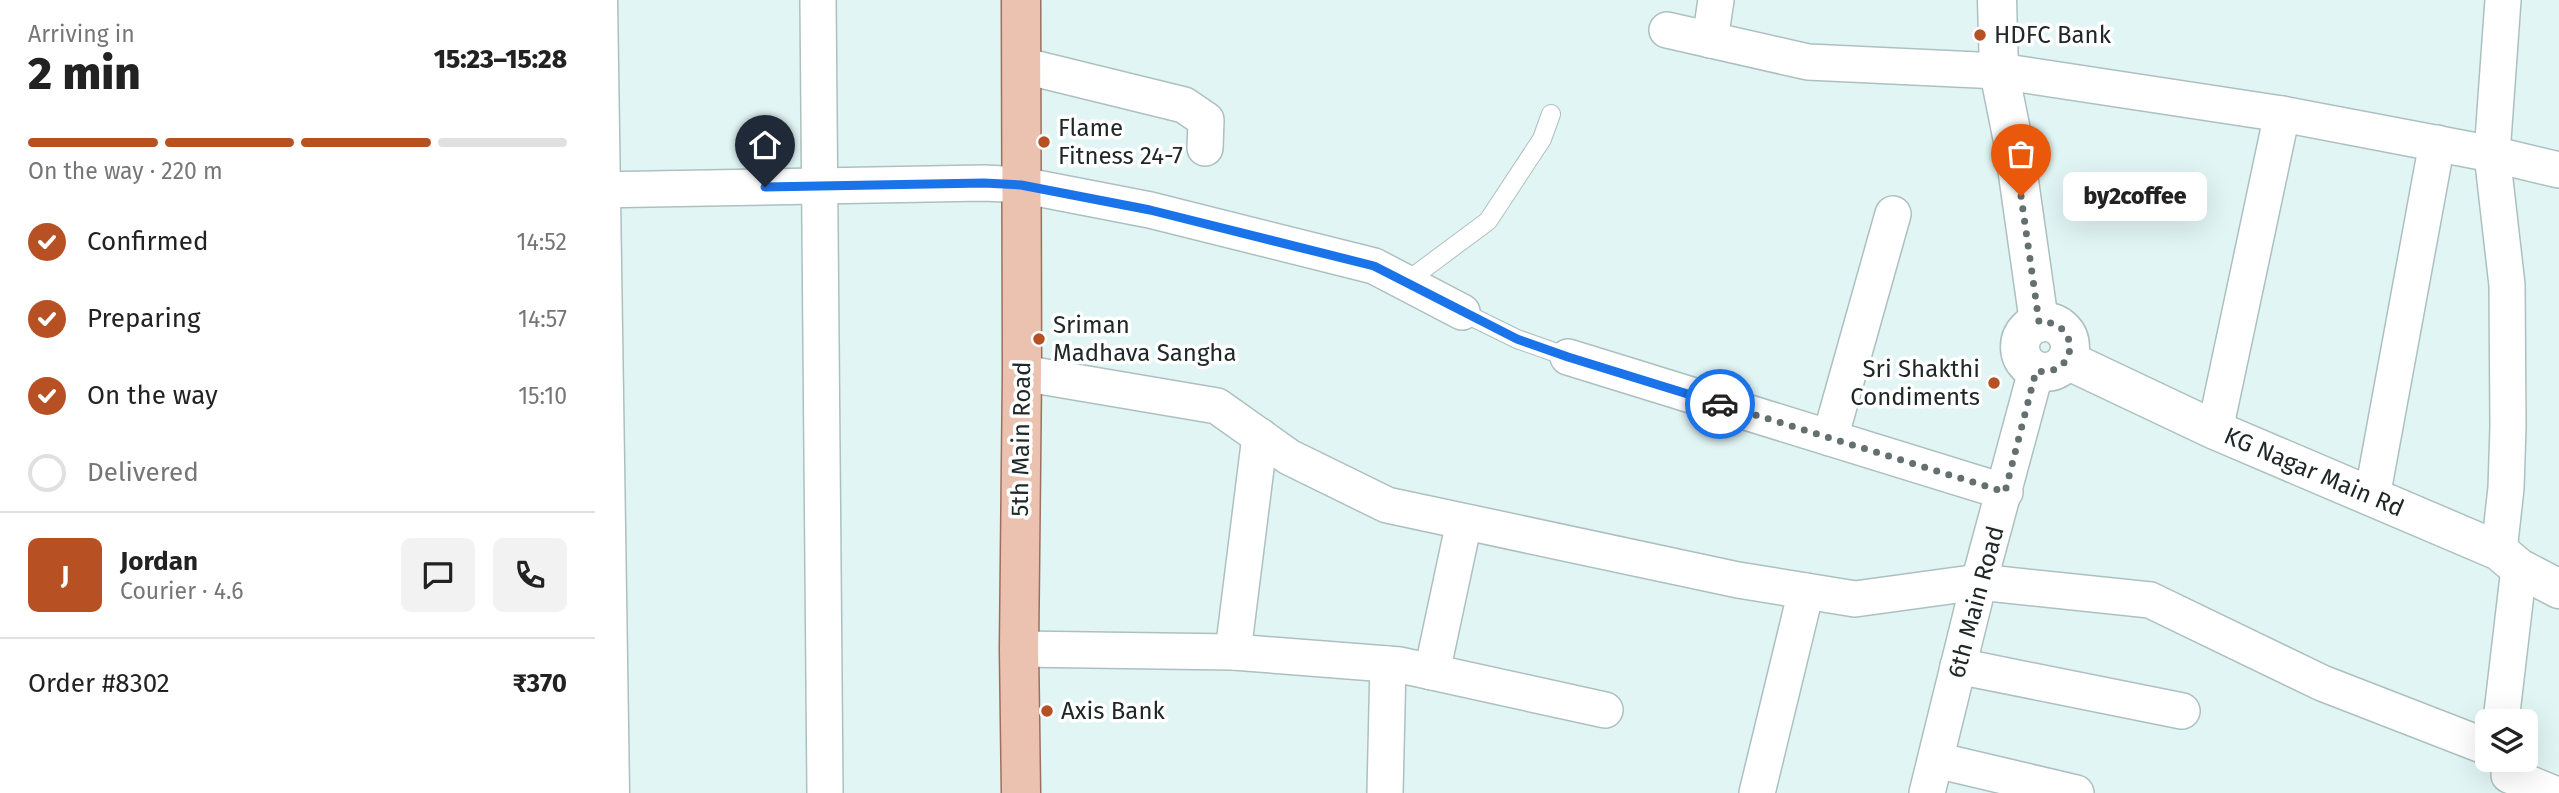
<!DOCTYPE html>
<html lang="en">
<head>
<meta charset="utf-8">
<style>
  :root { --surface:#fff; --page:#f2f2f2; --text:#222; --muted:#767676; --line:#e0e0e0; --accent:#b75124 }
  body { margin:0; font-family:"Fira Sans",sans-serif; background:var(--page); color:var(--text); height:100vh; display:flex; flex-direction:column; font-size:26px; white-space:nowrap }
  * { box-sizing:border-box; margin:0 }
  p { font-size:23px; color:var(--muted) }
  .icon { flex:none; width:38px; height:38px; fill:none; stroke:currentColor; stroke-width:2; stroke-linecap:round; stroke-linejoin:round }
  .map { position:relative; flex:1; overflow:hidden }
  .details { display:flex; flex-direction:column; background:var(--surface); width:595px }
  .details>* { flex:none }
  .fabs { position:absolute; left:1880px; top:709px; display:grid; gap:14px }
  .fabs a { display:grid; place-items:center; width:63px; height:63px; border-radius:10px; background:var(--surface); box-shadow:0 7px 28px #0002; font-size:35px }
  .pin { position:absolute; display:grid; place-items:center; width:60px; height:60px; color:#fff; margin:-72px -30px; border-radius:50% 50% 50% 0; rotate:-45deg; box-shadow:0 0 7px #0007 }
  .pin .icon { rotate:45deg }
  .courier { position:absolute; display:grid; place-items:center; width:70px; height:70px; margin:-35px; border:5px solid #1a73e8; border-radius:50%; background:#fff; color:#222; box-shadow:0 2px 9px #0007 }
  .bubble { position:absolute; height:49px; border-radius:10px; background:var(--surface); box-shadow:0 7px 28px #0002; font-size:23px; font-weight:800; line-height:49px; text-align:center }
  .head em { font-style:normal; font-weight:800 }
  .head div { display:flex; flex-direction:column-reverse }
  .head { display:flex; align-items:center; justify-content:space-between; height:119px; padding:0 28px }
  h1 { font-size:46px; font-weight:800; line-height:52px }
  .bar { display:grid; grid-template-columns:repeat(4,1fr); gap:10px 7px; align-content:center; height:84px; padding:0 28px }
  .bar i { height:9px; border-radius:5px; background:var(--line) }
  .bar .active { background:var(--accent) }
  .bar p { grid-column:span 4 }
  .line { display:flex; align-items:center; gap:18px; padding:0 28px; border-top:2px solid var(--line) }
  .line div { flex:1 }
  .round { display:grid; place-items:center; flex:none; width:74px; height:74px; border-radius:10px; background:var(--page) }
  ol { padding:0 28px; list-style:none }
  li { display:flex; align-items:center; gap:21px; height:77px }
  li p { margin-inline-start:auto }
  li .icon { padding:7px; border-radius:50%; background:var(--accent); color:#fff; stroke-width:4 }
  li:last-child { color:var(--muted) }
  li i { width:38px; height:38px; border:4px solid var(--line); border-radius:50% }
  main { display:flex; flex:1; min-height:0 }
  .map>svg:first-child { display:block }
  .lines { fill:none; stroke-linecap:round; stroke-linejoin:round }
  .service-casing { stroke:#adc0bf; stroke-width:20 }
  .minor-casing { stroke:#adc0bf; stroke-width:38 }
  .tertiary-casing { stroke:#adc0bf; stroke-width:41 }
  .primary-casing { stroke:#9c705e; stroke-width:41 }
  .service { stroke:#fff; stroke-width:18 }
  .minor { stroke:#fff; stroke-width:35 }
  .tertiary { stroke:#fff; stroke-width:38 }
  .primary { stroke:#ebc1b0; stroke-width:38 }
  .done { stroke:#646f6f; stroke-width:7; stroke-dasharray:0 12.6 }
  .route { stroke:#1a73e8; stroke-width:9 }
  .poi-dot { fill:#b75124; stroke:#fff; stroke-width:2.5 }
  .labels { text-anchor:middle; stroke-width:7; stroke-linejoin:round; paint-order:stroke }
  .poi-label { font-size:24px; fill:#202727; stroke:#fff; text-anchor:start }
  .street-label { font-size:24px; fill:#202727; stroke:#fff }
</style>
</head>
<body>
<main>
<section class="details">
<div class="head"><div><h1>2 min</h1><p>Arriving in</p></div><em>15:23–15:28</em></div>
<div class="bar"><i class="active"></i><i class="active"></i><i class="active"></i><i></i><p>On the way · 220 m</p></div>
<ol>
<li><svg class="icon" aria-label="check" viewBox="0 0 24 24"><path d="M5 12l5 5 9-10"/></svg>Confirmed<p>14:52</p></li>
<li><svg class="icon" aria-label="check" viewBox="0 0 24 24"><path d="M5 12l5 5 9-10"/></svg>Preparing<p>14:57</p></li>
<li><svg class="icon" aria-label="check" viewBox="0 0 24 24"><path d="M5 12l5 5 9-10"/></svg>On the way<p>15:10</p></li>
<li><i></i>Delivered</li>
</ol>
<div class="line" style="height:126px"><b class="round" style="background:var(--accent);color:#fff">J</b><div><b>Jordan</b><p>Courier · 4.6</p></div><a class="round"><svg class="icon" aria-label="chat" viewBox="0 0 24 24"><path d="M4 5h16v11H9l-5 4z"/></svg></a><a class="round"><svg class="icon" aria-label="phone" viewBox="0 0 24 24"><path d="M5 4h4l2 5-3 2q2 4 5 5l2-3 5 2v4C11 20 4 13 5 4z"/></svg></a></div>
<div class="line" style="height:91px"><div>Order #8302</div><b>₹370</b></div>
</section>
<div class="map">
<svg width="1964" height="793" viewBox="0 0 1964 793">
  <rect width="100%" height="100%" fill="#e1f5f4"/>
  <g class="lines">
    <defs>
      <g id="service">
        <polyline points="811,282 893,221 947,139 956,114"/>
        <polyline points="867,312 922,339 973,357"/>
      </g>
      <g id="minor">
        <polyline points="223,0 230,793"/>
        <polyline points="1072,30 1213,62 1404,71 1687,114 1897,154 1964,170"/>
        <polyline points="1115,40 1121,0"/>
        <polyline points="426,65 589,105 611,120 610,148"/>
        <polyline points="0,190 389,183 426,185 555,210 779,266 867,312"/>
        <polyline points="973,357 1410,492"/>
        <polyline points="427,373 622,406 694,457 792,505 1143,580 1260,599 1384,582 1555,600 1727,683 1892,747"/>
        <polyline points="1620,430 1687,114"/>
        <polyline points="1235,438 1298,214"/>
        <polyline points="1777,497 1842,143"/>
        <polyline points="1904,551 1911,488 1913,427 1912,285 1897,154 1908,0"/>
        <polyline points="424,649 638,652 805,665 1010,710"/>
        <polyline points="638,652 665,436"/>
        <polyline points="1363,666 1587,711"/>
        <polyline points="837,672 869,522"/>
        <polyline points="1906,721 1924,568"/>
        <polyline points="1341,760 1481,793"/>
        <polyline points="1914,775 1957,793"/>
        <polyline points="790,793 793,664"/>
        <polyline points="1162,793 1211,591"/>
        <polyline points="1332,793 1384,582 1441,371"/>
      </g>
      <g id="tertiary">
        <polyline points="3,0 15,793"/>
        <polyline points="1402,0 1404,71 1419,146 1444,322"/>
        <circle cx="1450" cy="347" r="25"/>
        <polyline points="1472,360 1620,430 1904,551 1924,568 1964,589"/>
      </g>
      <polyline id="primary" points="426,793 424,649 427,373 426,0"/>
    </defs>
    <use href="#service" class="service-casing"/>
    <use href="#minor" class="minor-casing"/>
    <use href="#tertiary" class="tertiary-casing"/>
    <use href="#primary" class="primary-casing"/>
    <use href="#service" class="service"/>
    <use href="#minor" class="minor"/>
    <use href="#tertiary" class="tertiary"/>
    <use href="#primary" class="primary"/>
  </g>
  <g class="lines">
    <path class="done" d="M1125,404L1410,492L1441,371C1484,378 1487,320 1444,322L1426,196"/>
    <polyline class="route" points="170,187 389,183 426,185 555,210 779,266 922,339 973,357 1125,404"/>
  </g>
  <g class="poi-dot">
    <circle cx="1385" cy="35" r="7"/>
    <circle cx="449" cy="142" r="7"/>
    <circle cx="444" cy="339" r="7"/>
    <circle cx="1399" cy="383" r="7"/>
    <circle cx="452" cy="711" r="7"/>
  </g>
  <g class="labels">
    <g class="poi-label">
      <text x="1399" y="43">HDFC Bank</text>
      <text x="463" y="136">Flame<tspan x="463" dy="28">Fitness 24-7</tspan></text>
      <text x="458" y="333">Sriman<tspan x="458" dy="28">Madhava Sangha</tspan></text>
      <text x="1385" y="377" text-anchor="end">Sri Shakthi<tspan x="1385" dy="28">Condiments</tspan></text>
      <text x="466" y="719">Axis Bank</text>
    </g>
    <g class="street-label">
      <text transform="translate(426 439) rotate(-89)" y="8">5th Main Road</text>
      <text transform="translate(1719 472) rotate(23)" y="8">KG Nagar Main Rd</text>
      <text transform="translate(1381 602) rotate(-75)" y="8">6th Main Road</text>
    </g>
  </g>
</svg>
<div class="fabs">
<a><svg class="icon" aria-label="layers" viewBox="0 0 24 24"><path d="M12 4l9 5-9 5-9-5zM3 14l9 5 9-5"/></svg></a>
</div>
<div class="pin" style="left:1426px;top:196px;background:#ea580c"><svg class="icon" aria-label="bag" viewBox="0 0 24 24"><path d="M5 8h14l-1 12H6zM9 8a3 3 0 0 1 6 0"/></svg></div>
<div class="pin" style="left:170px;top:187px;background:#1f2937"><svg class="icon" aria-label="home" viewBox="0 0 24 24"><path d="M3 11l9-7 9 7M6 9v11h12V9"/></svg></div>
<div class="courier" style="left:1125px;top:404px"><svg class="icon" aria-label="car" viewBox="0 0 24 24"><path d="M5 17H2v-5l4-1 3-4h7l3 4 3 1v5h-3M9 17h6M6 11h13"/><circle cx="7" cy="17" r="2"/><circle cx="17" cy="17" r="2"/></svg></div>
<div class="bubble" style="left:1468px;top:172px;width:144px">by2coffee</div>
</div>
</main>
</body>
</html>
